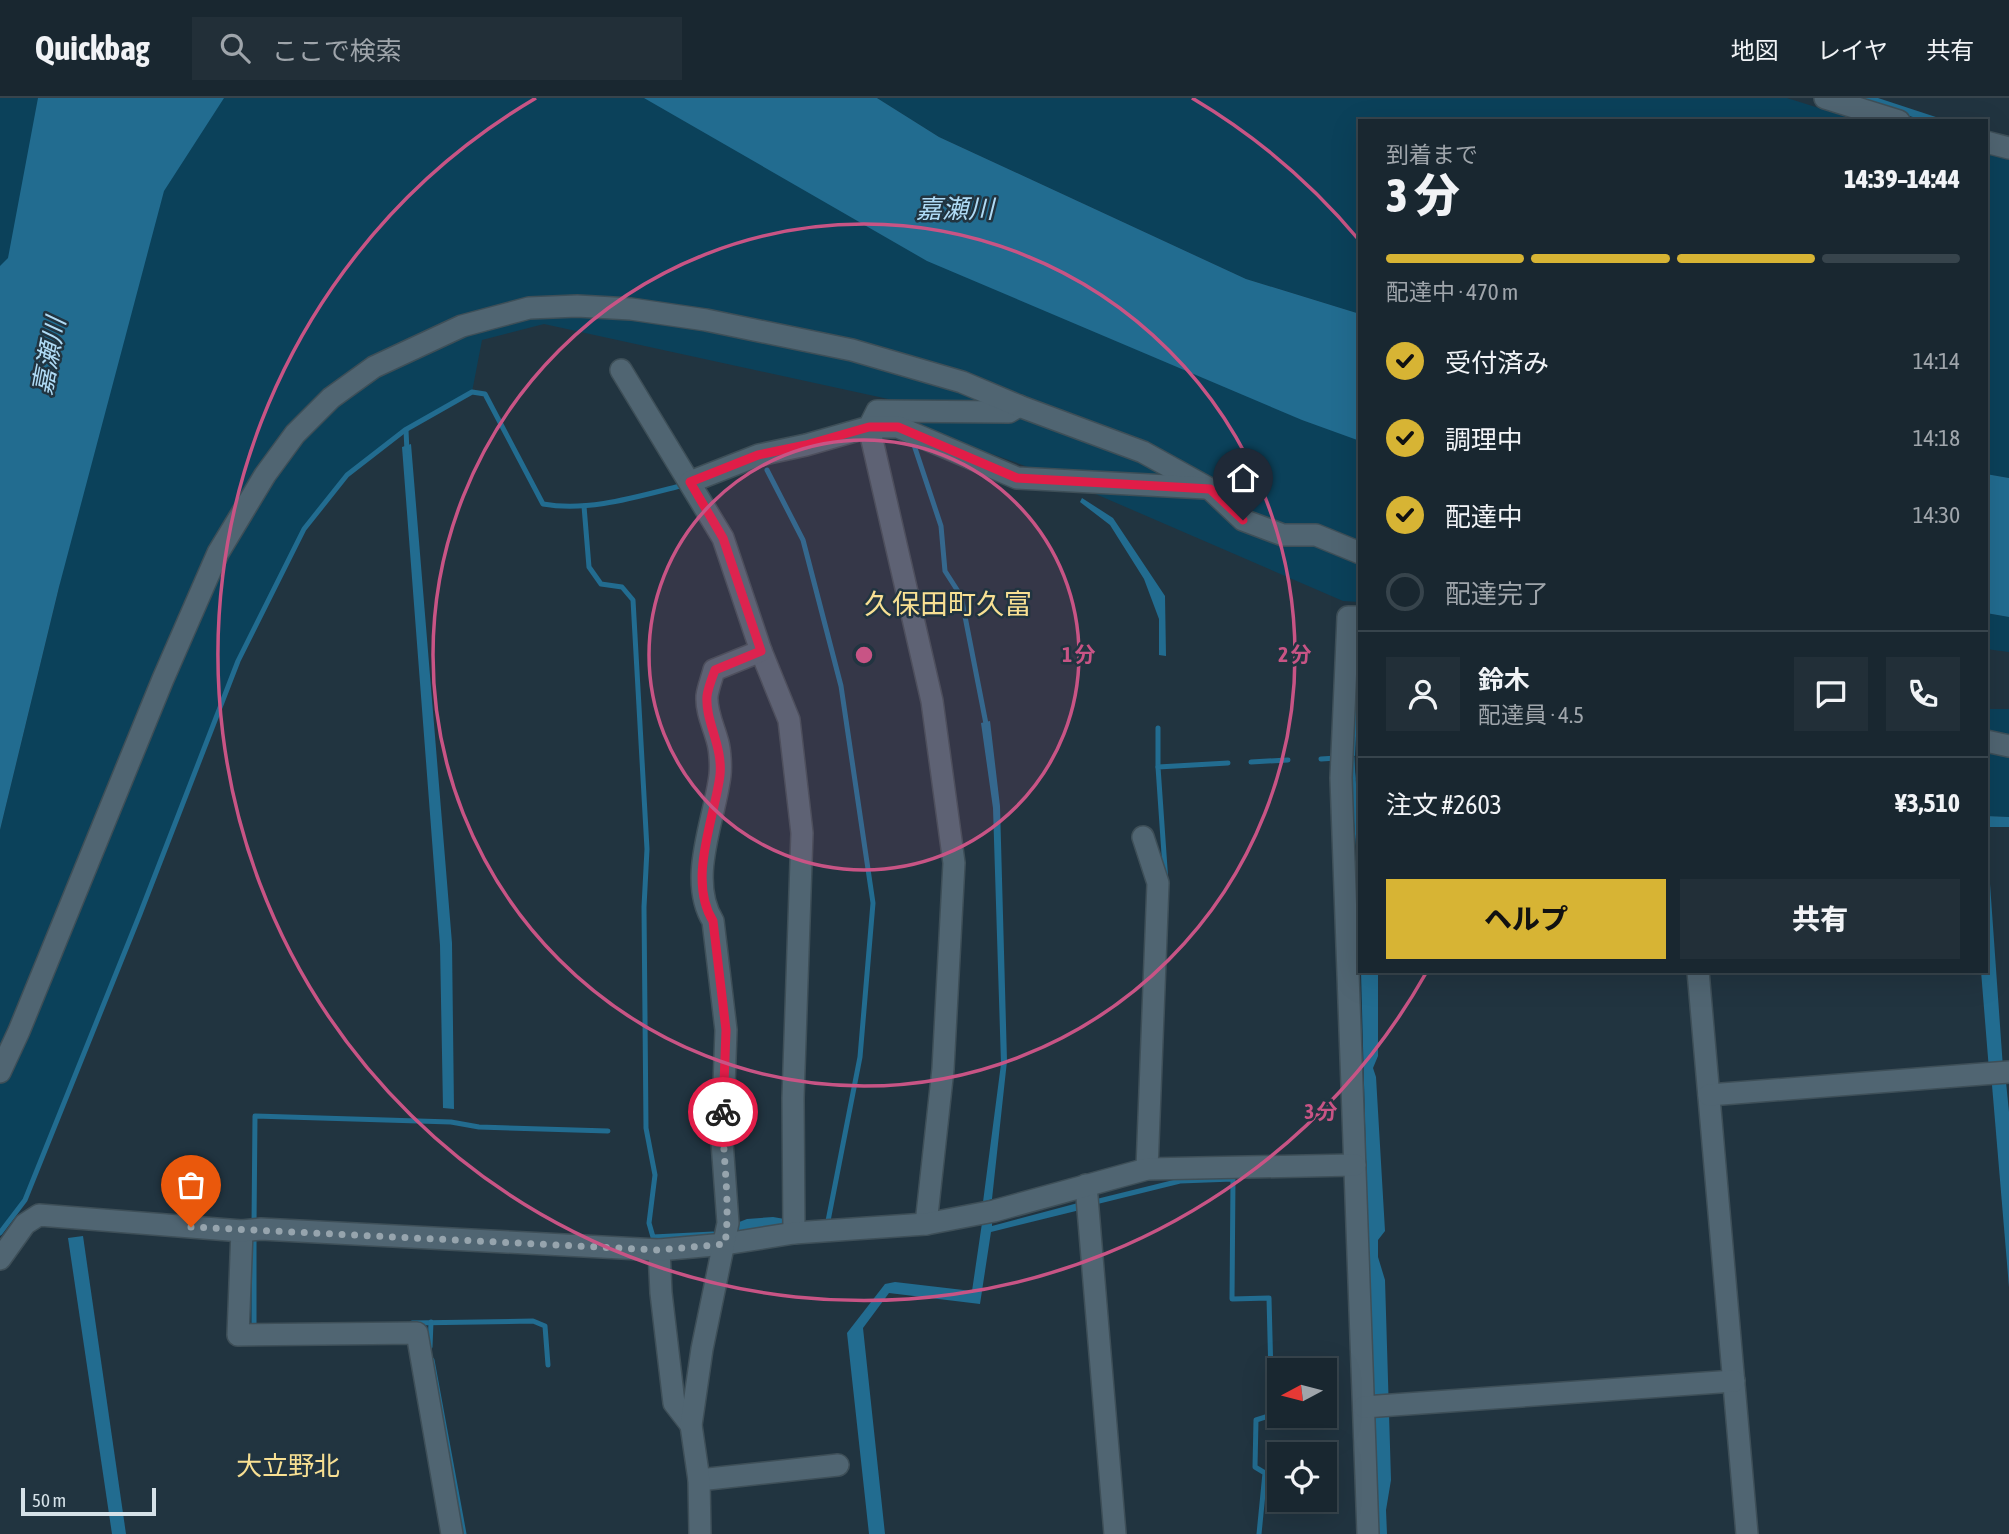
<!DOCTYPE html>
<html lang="ja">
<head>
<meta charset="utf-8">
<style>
  :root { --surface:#192730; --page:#222f38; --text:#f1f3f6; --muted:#9fa5ab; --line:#37444c; --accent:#d7b434 }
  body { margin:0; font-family:"Asap Condensed","Noto Sans JP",sans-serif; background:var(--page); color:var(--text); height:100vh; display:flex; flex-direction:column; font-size:26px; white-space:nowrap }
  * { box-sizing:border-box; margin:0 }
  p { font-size:23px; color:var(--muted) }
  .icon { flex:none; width:38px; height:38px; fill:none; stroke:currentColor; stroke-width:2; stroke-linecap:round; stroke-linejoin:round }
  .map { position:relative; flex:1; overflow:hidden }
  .panel { position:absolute; left:1358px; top:21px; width:630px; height:854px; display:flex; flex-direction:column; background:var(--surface); border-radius:0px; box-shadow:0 7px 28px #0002,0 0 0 2px var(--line) }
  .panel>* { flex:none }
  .needle { width:46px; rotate:263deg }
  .buttons { position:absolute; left:1267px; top:1260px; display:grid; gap:14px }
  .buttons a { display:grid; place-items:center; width:70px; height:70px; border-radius:0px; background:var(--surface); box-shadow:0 7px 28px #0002,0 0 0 2px var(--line); font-size:35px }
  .scale { position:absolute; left:21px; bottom:18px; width:135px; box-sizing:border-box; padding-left:7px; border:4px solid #d5e1e8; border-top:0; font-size:19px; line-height:24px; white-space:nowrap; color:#d5e1e8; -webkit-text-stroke:5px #213440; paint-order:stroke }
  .pin { position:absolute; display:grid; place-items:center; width:60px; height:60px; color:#fff; margin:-72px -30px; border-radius:50% 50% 50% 0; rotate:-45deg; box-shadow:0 0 7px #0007 }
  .pin .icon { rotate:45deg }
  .courier { position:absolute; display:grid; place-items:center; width:70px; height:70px; margin:-35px; border:5px solid #e11d48; border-radius:50%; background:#fff; color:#222; box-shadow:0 2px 9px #0007 }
  .summary em { font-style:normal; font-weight:800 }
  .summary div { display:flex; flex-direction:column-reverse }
  .summary { display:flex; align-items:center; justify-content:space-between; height:119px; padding:0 28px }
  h1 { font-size:46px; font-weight:800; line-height:52px }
  .bar { display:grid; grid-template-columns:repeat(4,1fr); gap:10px 7px; align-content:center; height:84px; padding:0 28px }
  .bar i { height:9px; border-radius:5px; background:var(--line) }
  .bar .active { background:var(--accent) }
  .bar p { grid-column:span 4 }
  .line { display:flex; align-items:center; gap:18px; padding:0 28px; border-top:2px solid var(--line) }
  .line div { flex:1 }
  .round { display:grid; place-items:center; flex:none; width:74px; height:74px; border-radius:0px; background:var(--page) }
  ol { padding:0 28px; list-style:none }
  li { display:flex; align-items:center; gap:21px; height:77px }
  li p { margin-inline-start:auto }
  li .icon { padding:7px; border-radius:50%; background:var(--accent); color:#111; stroke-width:4 }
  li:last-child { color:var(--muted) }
  li i { width:38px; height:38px; border:4px solid var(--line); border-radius:50% }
  .cta { display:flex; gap:14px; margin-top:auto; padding:14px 28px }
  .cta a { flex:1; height:80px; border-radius:0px; background:var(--accent); color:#111; font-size:28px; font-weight:800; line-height:80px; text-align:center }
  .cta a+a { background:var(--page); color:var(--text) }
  header { display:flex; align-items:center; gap:42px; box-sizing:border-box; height:98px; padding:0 35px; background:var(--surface); border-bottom:2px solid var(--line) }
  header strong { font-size:33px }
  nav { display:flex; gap:38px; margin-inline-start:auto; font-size:24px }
  .search { width:490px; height:63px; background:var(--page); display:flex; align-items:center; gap:18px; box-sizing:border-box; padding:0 24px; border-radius:0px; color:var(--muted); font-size:26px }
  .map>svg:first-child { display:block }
  .green { fill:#0b415a }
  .water { fill:#226c90 }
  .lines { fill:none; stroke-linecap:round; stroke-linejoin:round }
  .stream { stroke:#226c90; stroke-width:5 }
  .minor-casing { stroke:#3e4f58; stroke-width:24 }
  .minor { stroke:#506572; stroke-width:21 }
  .done { stroke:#96a4ad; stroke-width:7; stroke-dasharray:0 12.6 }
  .route { stroke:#e11d48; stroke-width:9 }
  .ring { fill:none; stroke:#c85485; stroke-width:3.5 }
  .labels { text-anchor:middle; stroke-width:5; stroke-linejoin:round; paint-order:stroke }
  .water-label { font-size:26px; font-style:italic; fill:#b0dbf5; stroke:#213440 }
  .neighbourhood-label { font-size:26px; fill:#f8e093; stroke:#213440 }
  .quarter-label { font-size:28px; fill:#f8e093; stroke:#213440 }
  .centre { fill:#c85485; stroke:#213440; stroke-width:3.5 }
  .ring-label { font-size:21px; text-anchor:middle; font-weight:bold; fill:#c85485; stroke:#213440; stroke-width:5; stroke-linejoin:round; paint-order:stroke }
</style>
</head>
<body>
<header>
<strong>Quickbag</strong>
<div class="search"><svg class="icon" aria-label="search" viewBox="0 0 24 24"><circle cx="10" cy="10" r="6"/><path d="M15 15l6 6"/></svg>ここで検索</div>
<nav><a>地図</a><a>レイヤ</a><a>共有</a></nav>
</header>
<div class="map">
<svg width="2009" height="1436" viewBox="0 0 2009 1436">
  <rect width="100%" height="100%" fill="#213440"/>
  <g class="green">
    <polygon points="0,0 66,0 0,381"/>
    <polygon points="180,0 702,0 1360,330 1360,504 1343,503 1054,378 909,327 902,304 544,226 482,242 472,294 406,332 347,376 304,431 238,563 140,816 25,1102 0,1135 0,732 59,489 90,293"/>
    <polygon points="877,0 1787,0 1860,23 1360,23 1360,216 1246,181 939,39"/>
    <polygon points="1986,49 2009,53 2009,380 1986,376"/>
    <polygon points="1986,515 2009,519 2009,554 1986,551"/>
    <polygon points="1986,611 2009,611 2009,719 1986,718"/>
  </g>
  <g class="water">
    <polygon points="38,0 224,0 164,93 59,489 0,732 0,168 8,160"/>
    <polygon points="644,0 877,0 939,39 1246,181 1360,216 1360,343 1302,322 927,163"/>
    <polygon points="1850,0 1878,0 1948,23 1926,23"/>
    <polygon points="411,346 452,845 454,1011 443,1010 440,847 402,349"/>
    <polygon points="1986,376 2009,380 2009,519 1986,515"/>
    <polygon points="1082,400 1113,420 1165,498 1166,558 1159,557 1159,521 1144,481 1110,427 1080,404"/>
    <polygon points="1350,558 1360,558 1355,658 1350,657"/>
    <polygon points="990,623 1000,708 1007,963 992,1101 983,1104 1001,966 993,710 981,625"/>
    <polygon points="1350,674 1355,674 1360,731 1360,774 1358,773"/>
    <polygon points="1986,718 2009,719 2009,729 1986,729 2003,970 1989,972 1981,873 1986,873"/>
    <polygon points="1361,873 1378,873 1378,958 1373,970 1376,979 1385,1133 1378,1142 1378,1159 1385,1182 1391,1382 1386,1412 1387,1436 1376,1436"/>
    <polygon points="2006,984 2009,1014 2009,1189 1992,987"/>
    <polygon points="1078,1105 1080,1112 991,1134 980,1206 889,1195 863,1230 885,1436 869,1436 847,1235 885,1186 895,1184 972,1193 982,1125 992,1123 992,1128"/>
    <polygon points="773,1119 808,1125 717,1139 706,1137 747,1121"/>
    <polygon points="83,1138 126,1436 112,1436 68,1140"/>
  </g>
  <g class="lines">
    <g class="stream">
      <polyline points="406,332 407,354"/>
      <polyline points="914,347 941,428 945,473 961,498 987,631"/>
      <polyline points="767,372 803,442 841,588 873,805 860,959 828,1123 823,1124"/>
      <polyline points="584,408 589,469 601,486 622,489 633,502 647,751 644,809 646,1030 655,1077 649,1125 653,1139 713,1136"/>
      <polyline points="1158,630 1158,669"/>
      <polyline points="1352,659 1353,681"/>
      <polyline points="1321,661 1337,660"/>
      <polyline points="1251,664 1288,662"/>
      <polyline points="1166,785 1158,669 1228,665"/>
      <polyline points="1091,1105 1180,1083 1233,1081 1232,1201 1269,1200 1272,1317 1256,1322 1255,1369 1265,1375 1259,1436"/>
      <polyline points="254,1126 255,1018 451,1024 479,1029 608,1033"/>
      <path d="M0,1135L25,1102L140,816L238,563L304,431L347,377L405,332L472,294L485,296L543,406C588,414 636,399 680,388"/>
      <polyline points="254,1136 254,1229 255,1229"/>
      <polyline points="412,1225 533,1223 545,1228 548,1267"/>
      <polyline points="430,1249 431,1224"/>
      <polyline points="432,1262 464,1436"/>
    </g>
    <defs>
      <g id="minor">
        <polyline points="1825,0 1899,23"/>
        <polyline points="1986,44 2009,50"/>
        <polyline points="621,272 723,440 761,553 789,622 802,735 793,1000 794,1135"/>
        <polyline points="690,384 759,357 806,347 869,329 877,313 1009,314 1019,308"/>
        <polyline points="1360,519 1348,519 1341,680 1368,1436"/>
        <polyline points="1986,643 2009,648"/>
        <polyline points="1143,739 1158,785 1147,1071"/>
        <polyline points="1698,873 1747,1436"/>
        <polyline points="0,974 19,933 163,581 218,455 265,377 295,336 331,300 374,269 462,228 529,210 577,208 631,211 706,222 852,252 962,284 1019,308 1143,354 1210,391 1243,422 1283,437 1316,437 1360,455"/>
        <polyline points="1709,997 2009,974"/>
        <polyline points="1086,1087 1115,1436"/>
        <polyline points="926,1126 943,971 954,765 932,603 869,329 898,329 1017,380 1205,390"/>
        <polyline points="242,1133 238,1237 417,1235 452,1436"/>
        <polyline points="659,1152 661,1195 674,1305 691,1327"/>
        <polyline points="0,1161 25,1126 39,1117 242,1133 261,1131 659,1152 725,1146 794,1135 926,1126 994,1113 1147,1071 1355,1067"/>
        <polyline points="1364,1309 1734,1283"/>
        <polyline points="699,1382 838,1367"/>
        <path d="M700,1436L699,1382L691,1327L702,1251L728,1125L722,1044L726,932L713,823C687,781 715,721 720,677C721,668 720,653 718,645C714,629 706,614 707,598C708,590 712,580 714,572L761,553"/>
      </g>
    </defs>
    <use href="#minor" class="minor-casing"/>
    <use href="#minor" class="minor"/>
  </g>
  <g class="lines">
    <path class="done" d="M191,1129L659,1152L725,1146C731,1103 722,1058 723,1014"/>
    <path class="route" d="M723,1014L726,932L713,823C687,782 715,719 720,677C723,648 705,623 707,598C708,590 712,580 715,572L761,553L723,440L690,384L758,357L806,347L869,329H898L1017,380L1210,391L1243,422"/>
  </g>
  <circle cx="864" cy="557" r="215" fill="#c85485" fill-opacity=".12"/>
  <g class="ring">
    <circle cx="864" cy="557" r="215"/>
    <circle cx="864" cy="557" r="431"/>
    <path d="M1426 875A646 646 0 1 1 536 0M1192 0A646 646 0 0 1 1359 142"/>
  </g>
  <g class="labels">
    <g class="water-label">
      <text x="955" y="120">嘉瀬川</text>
      <text transform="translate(49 258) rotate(-79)" y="9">嘉瀬川</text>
    </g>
    <g class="neighbourhood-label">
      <text x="288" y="1377">大立野北</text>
    </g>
    <g class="quarter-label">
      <text x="948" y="516">久保田町久富</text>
    </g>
  </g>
  <circle cx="864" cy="557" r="10" class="centre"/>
  <g class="ring-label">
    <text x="1079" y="564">1 分</text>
    <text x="1295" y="564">2 分</text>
    <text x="1321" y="1021">3 分</text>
  </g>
</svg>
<div class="buttons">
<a><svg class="needle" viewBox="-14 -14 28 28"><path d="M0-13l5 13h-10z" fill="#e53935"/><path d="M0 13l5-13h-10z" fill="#9fa5ab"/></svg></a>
<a><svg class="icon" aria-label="locate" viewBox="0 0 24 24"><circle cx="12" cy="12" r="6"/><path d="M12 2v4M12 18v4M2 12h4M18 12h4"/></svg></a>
</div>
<div class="scale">50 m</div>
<div class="pin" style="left:191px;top:1129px;background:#ea580c"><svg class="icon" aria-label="bag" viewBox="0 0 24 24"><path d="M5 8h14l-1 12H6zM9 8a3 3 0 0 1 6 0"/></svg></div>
<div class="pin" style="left:1243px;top:422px;background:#1f2937"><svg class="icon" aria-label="home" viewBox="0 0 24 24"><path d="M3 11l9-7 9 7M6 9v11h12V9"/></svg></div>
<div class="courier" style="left:723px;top:1014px"><svg class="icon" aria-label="bike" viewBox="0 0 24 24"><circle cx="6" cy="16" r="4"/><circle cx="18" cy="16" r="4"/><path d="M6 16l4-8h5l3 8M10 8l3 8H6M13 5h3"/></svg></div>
<section class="panel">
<div class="summary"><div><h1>3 分</h1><p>到着まで</p></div><em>14:39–14:44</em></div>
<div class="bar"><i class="active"></i><i class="active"></i><i class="active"></i><i></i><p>配達中 · 470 m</p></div>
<ol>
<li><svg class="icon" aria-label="check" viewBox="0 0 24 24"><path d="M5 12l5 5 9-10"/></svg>受付済み<p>14:14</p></li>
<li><svg class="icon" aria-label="check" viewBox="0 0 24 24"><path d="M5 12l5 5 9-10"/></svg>調理中<p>14:18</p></li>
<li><svg class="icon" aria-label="check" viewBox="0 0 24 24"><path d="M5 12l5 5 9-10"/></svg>配達中<p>14:30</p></li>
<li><i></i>配達完了</li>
</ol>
<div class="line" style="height:126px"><a class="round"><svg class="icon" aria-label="person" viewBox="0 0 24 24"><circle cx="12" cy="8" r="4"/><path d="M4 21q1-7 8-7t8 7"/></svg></a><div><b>鈴木</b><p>配達員 · 4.5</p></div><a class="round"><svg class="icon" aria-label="chat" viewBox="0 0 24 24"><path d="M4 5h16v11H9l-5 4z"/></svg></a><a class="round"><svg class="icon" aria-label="phone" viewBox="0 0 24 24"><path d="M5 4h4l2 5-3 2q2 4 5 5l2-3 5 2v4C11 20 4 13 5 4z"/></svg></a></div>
<div class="line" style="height:91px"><div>注文 #2603</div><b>¥3,510</b></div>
<div class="cta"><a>ヘルプ</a><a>共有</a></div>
</section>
</div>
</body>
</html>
